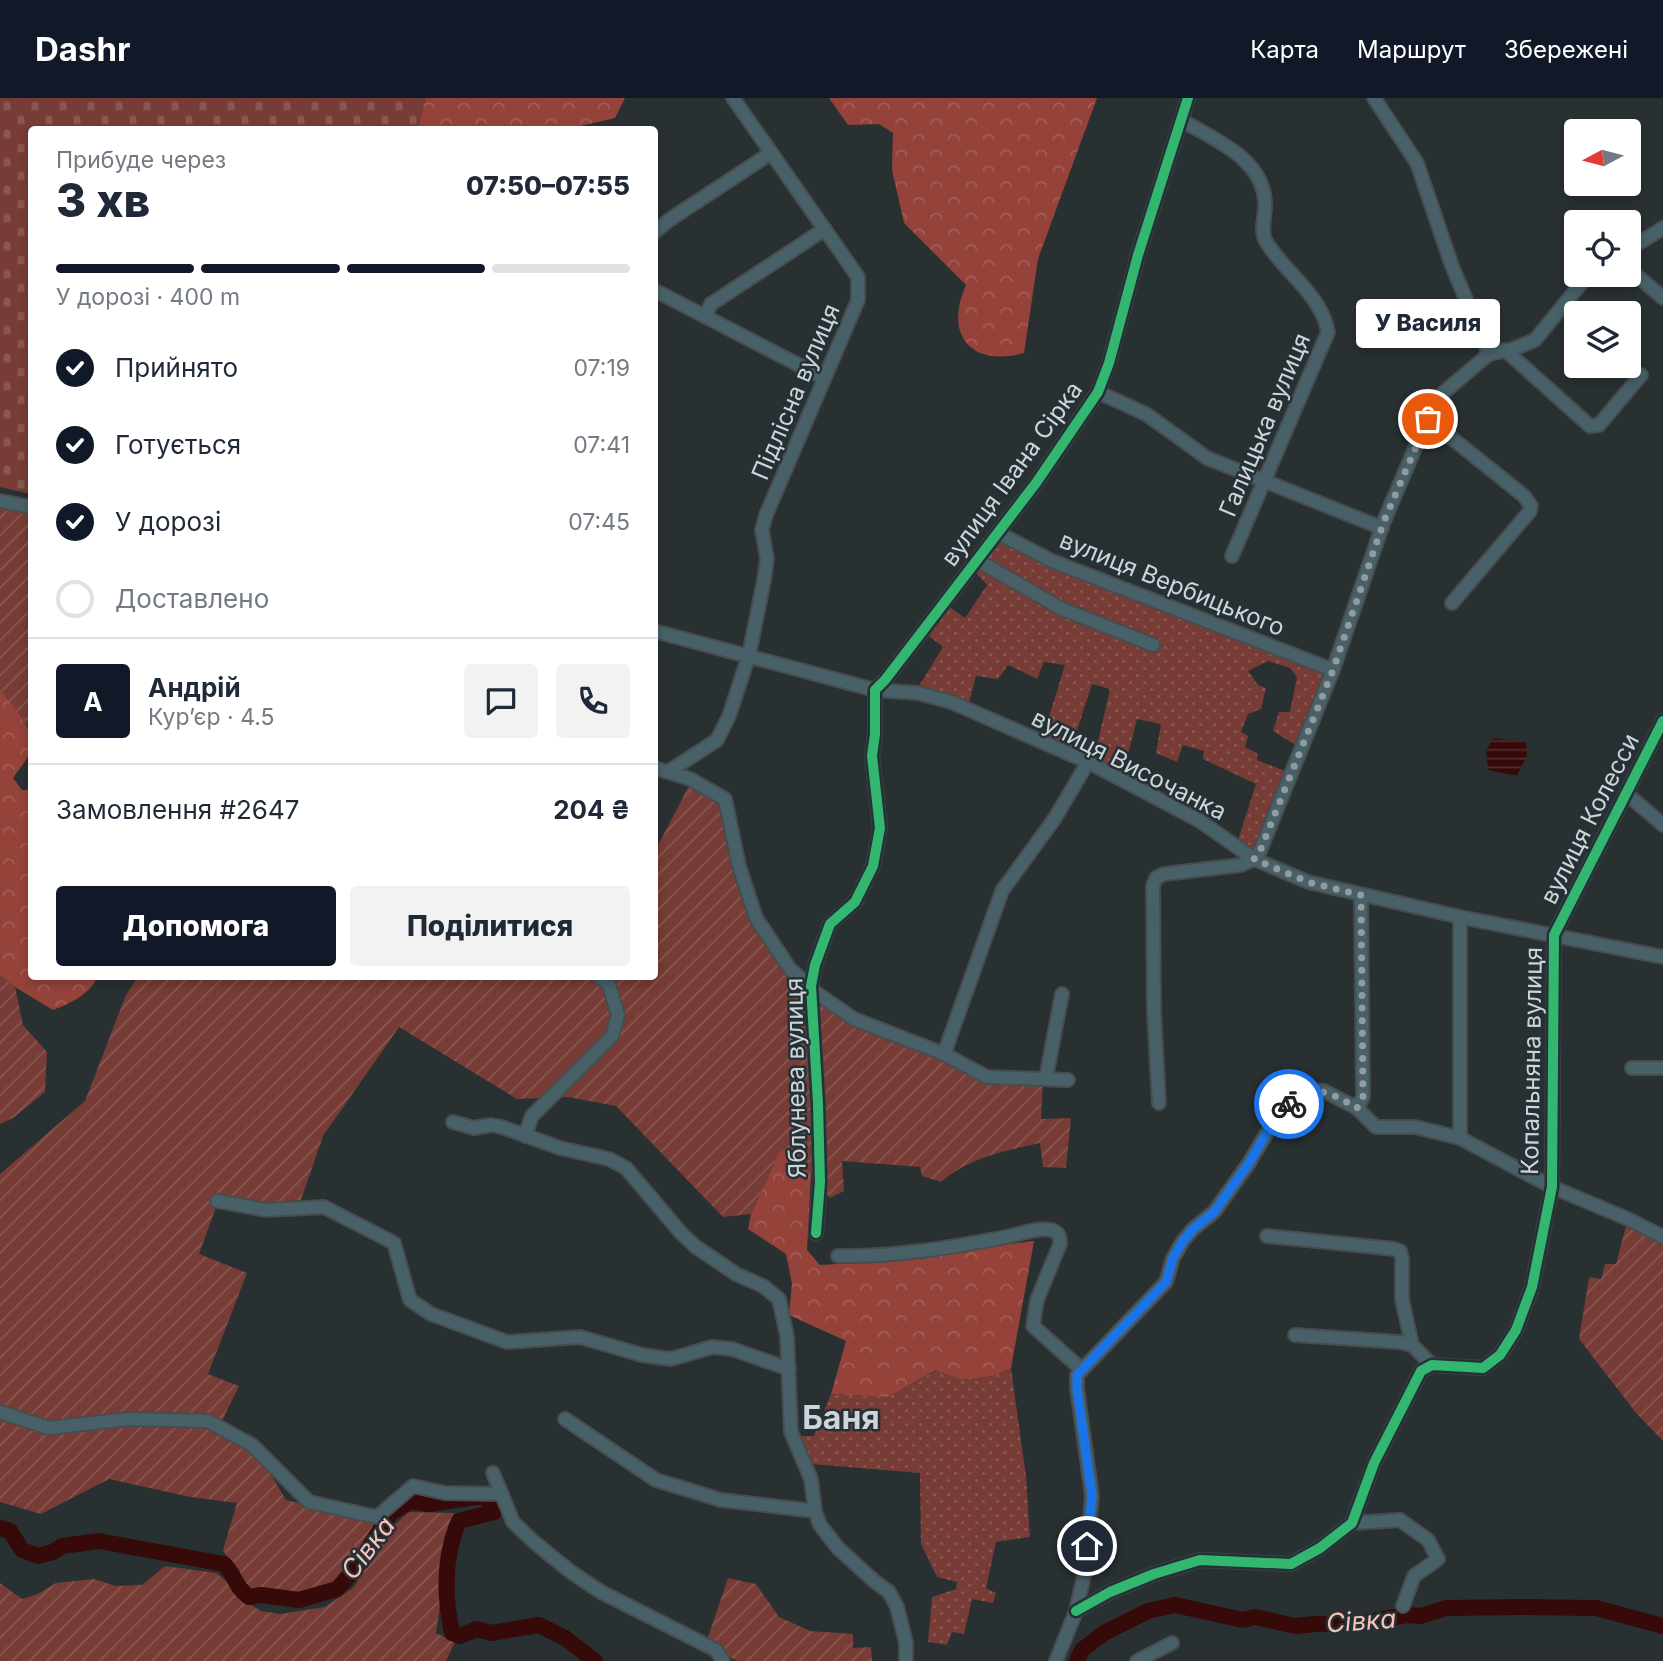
<!DOCTYPE html>
<html lang="uk">
<head>
<meta charset="utf-8">
<style>
  :root { --surface:#fff; --page:#f2f2f3; --text:#1f2937; --muted:#747a83; --line:#e0e1e3; --accent:#111827 }
  body { margin:0; font-family:Inter,sans-serif; background:var(--page); color:var(--text); height:100vh; display:flex; flex-direction:column; font-size:26px; white-space:nowrap }
  * { box-sizing:border-box; margin:0 }
  p { font-size:23px; color:var(--muted) }
  .icon { flex:none; width:38px; height:38px; fill:none; stroke:currentColor; stroke-width:2; stroke-linecap:round; stroke-linejoin:round }
  .map { position:relative; flex:1; overflow:hidden }
  .side { position:absolute; left:28px; top:28px; width:630px; height:854px; display:flex; flex-direction:column; background:var(--surface); border-radius:7px; box-shadow:0 4px 10px #0003 }
  .side>* { flex:none }
  .needle { width:46px; rotate:263deg }
  .controls { position:absolute; left:1564px; top:21px; display:grid; gap:14px }
  .controls a { display:grid; place-items:center; width:77px; height:77px; border-radius:7px; background:var(--surface); box-shadow:0 4px 10px #0003; font-size:35px }
  .pin { position:absolute; display:grid; place-items:center; width:60px; height:60px; color:#fff; margin:-30px; border:4px solid #fff; border-radius:50%; box-shadow:0 2px 7px #0007 }
  .courier { position:absolute; display:grid; place-items:center; width:70px; height:70px; margin:-35px; border:5px solid #1a73e8; border-radius:50%; background:#fff; color:#222; box-shadow:0 2px 9px #0007 }
  .bubble { position:absolute; height:49px; border-radius:7px; background:var(--surface); box-shadow:0 4px 10px #0003; font-size:23px; font-weight:800; line-height:49px; text-align:center }
  .summary em { font-style:normal; font-weight:800 }
  .summary div { display:flex; flex-direction:column-reverse }
  .summary { display:flex; align-items:center; justify-content:space-between; height:119px; padding:0 28px }
  h1 { font-size:46px; font-weight:800; line-height:52px }
  .bar { display:grid; grid-template-columns:repeat(4,1fr); gap:10px 7px; align-content:center; height:84px; padding:0 28px }
  .bar i { height:9px; border-radius:5px; background:var(--line) }
  .bar .selected { background:var(--accent) }
  .bar p { grid-column:span 4 }
  .line { display:flex; align-items:center; gap:18px; padding:0 28px; border-top:2px solid var(--line) }
  .line div { flex:1 }
  .round { display:grid; place-items:center; flex:none; width:74px; height:74px; border-radius:7px; background:var(--page) }
  ol { padding:0 28px; list-style:none }
  li { display:flex; align-items:center; gap:21px; height:77px }
  li p { margin-inline-start:auto }
  li .icon { padding:7px; border-radius:50%; background:var(--accent); color:#fff; stroke-width:4 }
  li:last-child { color:var(--muted) }
  li i { width:38px; height:38px; border:4px solid var(--line); border-radius:50% }
  .action { display:flex; gap:14px; margin-top:auto; padding:14px 28px }
  .action a { flex:1; height:80px; border-radius:7px; background:var(--accent); color:#fff; font-size:28px; font-weight:800; line-height:80px; text-align:center }
  .action a+a { background:var(--page); color:var(--text) }
  header { display:flex; align-items:center; gap:42px; box-sizing:border-box; height:98px; padding:0 35px; background:var(--accent); color:#fff }
  header strong { font-size:33px }
  nav { display:flex; gap:38px; margin-inline-start:auto; font-size:24px }
  .map>svg:first-child { display:block }
  .grass { fill:url(#grass-dots) }
  .forest { fill:url(#forest-crowns) }
  .cemetery { fill:url(#cemetery-stones) }
  .garden { fill:url(#garden-furrows) }
  .water { fill:url(#water-rules) }
  .lines { fill:none; stroke-linecap:round; stroke-linejoin:round }
  .river { stroke:#350a08; stroke-width:16 }
  .minor-casing { stroke:#474d4f; stroke-width:16 }
  .minor { stroke:#486068; stroke-width:12 }
  .cycleway-casing { stroke:#253136; stroke-width:15 }
  .cycleway { stroke:#33b770; stroke-width:10 }
  .done { stroke:#949b9e; stroke-width:7; stroke-dasharray:0 12.6 }
  .route { stroke:#1a73e8; stroke-width:9 }
  .labels { text-anchor:middle; stroke-width:5; stroke-linejoin:round; paint-order:stroke }
  .street-label { font-size:24px; fill:#cdd5d8; stroke:#253136 }
  .water-label { font-size:26px; font-style:italic; fill:#f7c1b8; stroke:#253136 }
  .district-label { font-size:32px; font-weight:bold; fill:#cdd5d8; stroke:#253136 }
</style>
</head>
<body>
<header>
<strong>Dashr</strong>
<nav><a>Карта</a><a>Маршрут</a><a>Збережені</a></nav>
</header>
<div class="map">
<svg width="1663" height="1563" viewBox="0 0 1663 1563">
  <defs>
    <pattern id="grass-dots" width="8" height="8" patternUnits="userSpaceOnUse" patternTransform="scale(1.75)"><rect width="8" height="8" fill="#763c35"/><path d="M2 2h.1M6 6h.1" fill="none" stroke="#885752" stroke-width="1.8" stroke-linecap="round"/></pattern>
    <pattern id="forest-crowns" width="20" height="18" patternUnits="userSpaceOnUse" patternTransform="scale(1.75)"><rect width="20" height="18" fill="#95433a"/><path d="M2 6a3 3 0 1 1 6 0M12 15a3 3 0 1 1 6 0" fill="none" stroke="#a35d56"/></pattern>
    <pattern id="cemetery-stones" width="16" height="16" patternUnits="userSpaceOnUse" patternTransform="scale(1.75)"><rect width="16" height="16" fill="#763c35"/><path d="M2 7V4a2 2 0 0 1 4 0v3zM10 15v-3a2 2 0 0 1 4 0v3z" fill="#885752"/></pattern>
    <pattern id="garden-furrows" width="10" height="10" patternUnits="userSpaceOnUse" patternTransform="scale(1.75)"><rect width="10" height="10" fill="#763c35"/><path d="M-1 1l2-2M0 10L10 0M9 11l2-2" fill="none" stroke="#885752"/></pattern>
    <pattern id="water-rules" width="6" height="5" patternUnits="userSpaceOnUse" patternTransform="scale(1.75)"><rect width="6" height="5" fill="#350a08"/><path d="M0 2.5h6" fill="none" stroke="#512d2b"/></pattern>
  </defs>
  <rect width="100%" height="100%" fill="#293032"/>
  <g class="grass">
    <polygon points="1000,438 1331,566 1297,648 1273,633 1279,614 1290,614 1297,579 1290,570 1268,563 1248,573 1258,587 1266,590 1261,611 1248,616 1241,634 1248,638 1245,649 1258,656 1257,662 1285,673 1254,752 1238,742 1256,686 1203,661 1204,653 1183,647 1177,664 1156,655 1161,626 1137,621 1123,676 1094,661 1110,591 1092,586 1071,651 1043,638 1065,567 1044,564 1037,581 1008,567 998,581 976,578 969,605 919,588 943,549 926,536 947,507 965,520 987,487 974,473"/>
    <polygon points="1011,1270 1026,1378 1030,1439 996,1444 986,1490 996,1495 993,1505 972,1501 964,1536 952,1534 947,1547 928,1544 932,1499 956,1491 957,1484 937,1479 921,1446 920,1375 811,1366 799,1338 814,1338 831,1296 888,1299 937,1272 961,1282 993,1278"/>
  </g>
  <g class="forest">
    <polygon points="426,0 625,0 615,20 568,31 417,32"/>
    <path d="M829,0H1097L1038,161L1024,255C970,270 944,236 966,187L904,125L892,72L893,35L879,26L848,27Z"/>
    <path d="M0,591C13,609 39,632 29,656C26,664 18,672 13,680L22,692H31L32,878L97,879C91,896 69,906 53,912L15,889L0,877Z"/>
    <polygon points="780,1052 811,1075 807,1152 820,1167 874,1164 1034,1143 1011,1270 993,1278 961,1282 936,1272 888,1299 831,1296 846,1243 789,1217 792,1186 786,1156 748,1131 751,1116"/>
  </g>
  <polygon class="cemetery" points="0,0 426,0 417,31 32,32 31,396 0,389"/>
  <g class="garden">
    <polygon points="0,409 31,415 31,640 28,628 0,591"/>
    <path d="M691,684L720,702L732,764L753,821L804,889L988,983L1043,984L1041,1021L1071,1020L1066,1070L1043,1069L1040,1045C1004,1053 970,1059 941,1084L922,1078L920,1069L842,1063L844,1093L830,1100L811,1075L780,1052L751,1116L723,1119L616,1008L568,999L517,1001L399,929L323,1038L301,1102L265,1106L219,1101L199,1156L247,1175L208,1276L239,1288L217,1333L238,1344L265,1367L286,1402L378,1424L331,1488L289,1497L246,1491L223,1452L237,1405L190,1399L109,1381L41,1416L0,1404V1076L85,1003L126,897L138,879L654,878L655,753Z"/>
    <polygon points="0,877 15,889 23,927 47,954 45,994 13,1020 0,1026"/>
    <polygon points="1626,1128 1645,1135 1663,1146 1663,1343 1636,1315 1579,1241 1589,1179 1601,1181 1605,1166 1616,1166"/>
    <polygon points="409,1414 454,1415 436,1535 455,1544 446,1563 0,1563 0,1485 22,1501 38,1496 56,1485 94,1481 115,1488 142,1487 165,1468 216,1475 228,1484 240,1500 261,1513 280,1516 325,1509 353,1490 392,1429"/>
    <polygon points="728,1480 756,1486 779,1519 810,1533 853,1536 853,1550 871,1549 872,1563 738,1563 729,1559 708,1539"/>
  </g>
  <polygon class="water" points="1493,640 1526,644 1527,657 1517,678 1488,672 1486,652"/>
  <g class="lines">
    <g class="river">
      <path d="M0,1430L10,1433L22,1452L38,1458L53,1454L62,1448L99,1443L224,1466C236,1478 234,1488 249,1499L261,1497L299,1502L337,1491L355,1471L391,1415L411,1403L429,1406L482,1398L490,1404L494,1414L459,1423C443,1459 444,1497 452,1535L460,1538L477,1531L491,1535L539,1527L565,1540L595,1563"/>
      <polyline points="1077,1563 1082,1552 1104,1535 1148,1513 1175,1507 1243,1522 1255,1519 1295,1528 1315,1526 1355,1526 1407,1517 1421,1518 1446,1510 1521,1509 1596,1510 1663,1528"/>
    </g>
    <defs>
      <g id="minor">
        <polyline points="1374,0 1417,65 1452,168 1489,256"/>
        <path d="M1181,22C1213,41 1263,60 1265,104C1266,117 1260,129 1265,142C1283,173 1322,197 1328,234L1232,458"/>
        <polyline points="654,135 669,122 771,55"/>
        <polyline points="1629,151 1663,130"/>
        <polyline points="1629,171 1663,200"/>
        <polyline points="654,192 824,280"/>
        <polyline points="705,218 711,206 825,131"/>
        <polyline points="1505,252 1590,328 1599,327 1641,277"/>
        <polyline points="1098,294 1146,316 1207,360 1382,430"/>
        <polyline points="1428,321 1524,398 1531,408 1530,413 1452,505"/>
        <polyline points="0,403 32,409"/>
        <polyline points="998,435 1052,463 1333,572"/>
        <polyline points="977,462 1060,510 1153,547"/>
        <polyline points="654,533 875,592 918,595 951,604 1088,664 1200,723 1254,761 1308,784 1460,819 1663,859"/>
        <polyline points="654,670 668,674 717,642 729,618 749,557 764,482 767,461 762,432 766,417 858,202 858,179 733,0"/>
        <polyline points="668,674 690,681 725,701 739,768 756,820 790,871 815,894 854,921 944,956 987,979 1068,982"/>
        <polyline points="1627,696 1663,727"/>
        <polyline points="1254,761 1260,753 1333,572 1384,423 1436,301 1489,256 1513,251 1535,242 1588,177"/>
        <polyline points="1460,819 1460,1040"/>
        <polyline points="944,956 1002,793 1055,720 1088,664"/>
        <polyline points="1632,970 1663,970"/>
        <polyline points="1046,980 1062,896"/>
        <polyline points="1159,1005 1154,914 1153,788 1156,780 1164,776 1241,767 1254,761"/>
        <polyline points="1357,1010 1363,999 1361,798"/>
        <polyline points="453,1024 474,1030 491,1027 502,1029 560,1050 609,1061 626,1070 681,1135 696,1149 736,1176 763,1188 779,1201 787,1238 791,1334 811,1381 815,1413 820,1427 838,1450 874,1483 889,1494 897,1509 906,1545 906,1563"/>
        <polyline points="525,1038 532,1018 612,938 618,917 609,887 599,878"/>
        <polyline points="217,1103 266,1112 324,1109 394,1145 410,1202 431,1216 507,1244 580,1239 642,1257 671,1261 712,1249 732,1251 789,1271"/>
        <polyline points="816,1135 820,1084 818,1006 811,888 815,867 830,826 855,804 873,768 880,730 872,658 875,636 875,592 885,582 1036,385 1098,294 1109,265 1138,157 1188,0"/>
        <polyline points="1267,1138 1394,1151 1400,1153 1402,1161 1402,1201 1412,1247"/>
        <path d="M838,1158C896,1159 955,1149 1011,1138C1022,1135 1044,1128 1054,1133C1060,1135 1060,1141 1060,1146L1037,1202L1033,1228L1081,1271"/>
        <polyline points="1295,1237 1399,1244 1412,1247 1432,1267"/>
        <polyline points="0,1314 49,1330 129,1321 208,1323 252,1347 309,1404 377,1419 413,1388 445,1395 502,1396"/>
        <polyline points="565,1321 656,1382 721,1402 815,1413"/>
        <polyline points="493,1375 513,1424 534,1444 571,1474 601,1494 716,1552 723,1563"/>
        <polyline points="1352,1425 1400,1422 1428,1442 1438,1461 1414,1478 1403,1508"/>
        <polyline points="1076,1513 1110,1494 1154,1476 1200,1462 1291,1466 1320,1450 1352,1425 1374,1365 1421,1273 1432,1267 1483,1270 1500,1257 1516,1232 1532,1189 1552,1089 1554,837 1663,623"/>
        <polyline points="1056,1563 1076,1513 1085,1473 1092,1398 1077,1290 1077,1277 1166,1184 1173,1160 1183,1143 1193,1131 1214,1114 1249,1065 1272,1026 1298,998 1309,993 1324,993 1357,1010 1376,1029 1415,1029 1460,1040 1552,1089 1628,1121 1663,1139"/>
        <polyline points="1137,1563 1172,1545"/>
      </g>
    </defs>
    <use href="#minor" class="minor-casing"/>
    <use href="#minor" class="minor"/>
    <defs>
      <g id="cycleway">
        <polyline points="816,1135 820,1084 818,1006 811,888 815,867 830,826 855,804 873,768 880,730 872,658 875,636 875,592 885,582 1036,385 1098,294 1109,265 1138,157 1188,0"/>
        <polyline points="1076,1513 1110,1494 1154,1476 1200,1462 1291,1466 1320,1450 1352,1425 1374,1365 1421,1273 1432,1267 1483,1270 1500,1257 1516,1232 1532,1189 1552,1089 1554,837 1663,623"/>
      </g>
    </defs>
    <use href="#cycleway" class="cycleway-casing"/>
    <use href="#cycleway" class="cycleway"/>
  </g>
  <g class="lines">
    <path class="done" d="M1289,1006C1315,984 1331,995 1357,1010L1363,999L1361,797L1308,784L1254,761L1260,753L1333,572L1384,423L1428,321"/>
    <polyline class="route" points="1087,1448 1092,1398 1077,1290 1077,1277 1166,1184 1173,1160 1183,1143 1193,1131 1214,1114 1249,1065 1272,1026 1289,1006"/>
  </g>
  <g class="labels">
    <g class="street-label">
      <text transform="translate(796 294) rotate(-67)" y="8">Підлісна вулиця</text>
      <text transform="translate(1265 327) rotate(-67)" y="8">Галицька вулиця</text>
      <text transform="translate(1012 376) rotate(-54)" y="8">вулиця Івана Сірка</text>
      <text transform="translate(1172 486) rotate(22)" y="8">вулиця Вербицького</text>
      <text transform="translate(1129 667) rotate(27)" y="8">вулиця Височанка</text>
      <text transform="translate(1590 721) rotate(-63)" y="8">вулиця Колесси</text>
      <text transform="translate(1532 963) rotate(-89)" y="8">Копальняна вулиця</text>
      <text transform="translate(796 980) rotate(-91)" y="8">Яблунева вулиця</text>
    </g>
    <g class="water-label">
      <text transform="translate(368 1450) rotate(-53)" y="9">Сівка</text>
      <text transform="translate(1361 1523) rotate(-4)" y="9">Сівка</text>
    </g>
    <g class="district-label">
      <text x="841" y="1331">Баня</text>
    </g>
  </g>
</svg>
<div class="controls">
<a><svg class="needle" viewBox="-14 -14 28 28"><path d="M0-13l5 13h-10z" fill="#e53935"/><path d="M0 13l5-13h-10z" fill="#747a83"/></svg></a>
<a><svg class="icon" aria-label="locate" viewBox="0 0 24 24"><circle cx="12" cy="12" r="6"/><path d="M12 2v4M12 18v4M2 12h4M18 12h4"/></svg></a>
<a><svg class="icon" aria-label="layers" viewBox="0 0 24 24"><path d="M12 4l9 5-9 5-9-5zM3 14l9 5 9-5"/></svg></a>
</div>
<div class="pin" style="left:1428px;top:321px;background:#ea580c"><svg class="icon" aria-label="bag" viewBox="0 0 24 24"><path d="M5 8h14l-1 12H6zM9 8a3 3 0 0 1 6 0"/></svg></div>
<div class="pin" style="left:1087px;top:1448px;background:#1f2937"><svg class="icon" aria-label="home" viewBox="0 0 24 24"><path d="M3 11l9-7 9 7M6 9v11h12V9"/></svg></div>
<div class="courier" style="left:1289px;top:1006px"><svg class="icon" aria-label="bike" viewBox="0 0 24 24"><circle cx="6" cy="16" r="4"/><circle cx="18" cy="16" r="4"/><path d="M6 16l4-8h5l3 8M10 8l3 8H6M13 5h3"/></svg></div>
<div class="bubble" style="left:1356px;top:201px;width:144px">У Василя</div>
<section class="side">
<div class="summary"><div><h1>3 хв</h1><p>Прибуде через</p></div><em>07:50–07:55</em></div>
<div class="bar"><i class="selected"></i><i class="selected"></i><i class="selected"></i><i></i><p>У дорозі · 400 m</p></div>
<ol>
<li><svg class="icon" aria-label="check" viewBox="0 0 24 24"><path d="M5 12l5 5 9-10"/></svg>Прийнято<p>07:19</p></li>
<li><svg class="icon" aria-label="check" viewBox="0 0 24 24"><path d="M5 12l5 5 9-10"/></svg>Готується<p>07:41</p></li>
<li><svg class="icon" aria-label="check" viewBox="0 0 24 24"><path d="M5 12l5 5 9-10"/></svg>У дорозі<p>07:45</p></li>
<li><i></i>Доставлено</li>
</ol>
<div class="line" style="height:126px"><b class="round" style="background:var(--accent);color:#fff">А</b><div><b>Андрій</b><p>Кур’єр · 4.5</p></div><a class="round"><svg class="icon" aria-label="chat" viewBox="0 0 24 24"><path d="M4 5h16v11H9l-5 4z"/></svg></a><a class="round"><svg class="icon" aria-label="phone" viewBox="0 0 24 24"><path d="M5 4h4l2 5-3 2q2 4 5 5l2-3 5 2v4C11 20 4 13 5 4z"/></svg></a></div>
<div class="line" style="height:91px"><div>Замовлення #2647</div><b>204 ₴</b></div>
<div class="action"><a>Допомога</a><a>Поділитися</a></div>
</section>
</div>
</body>
</html>
